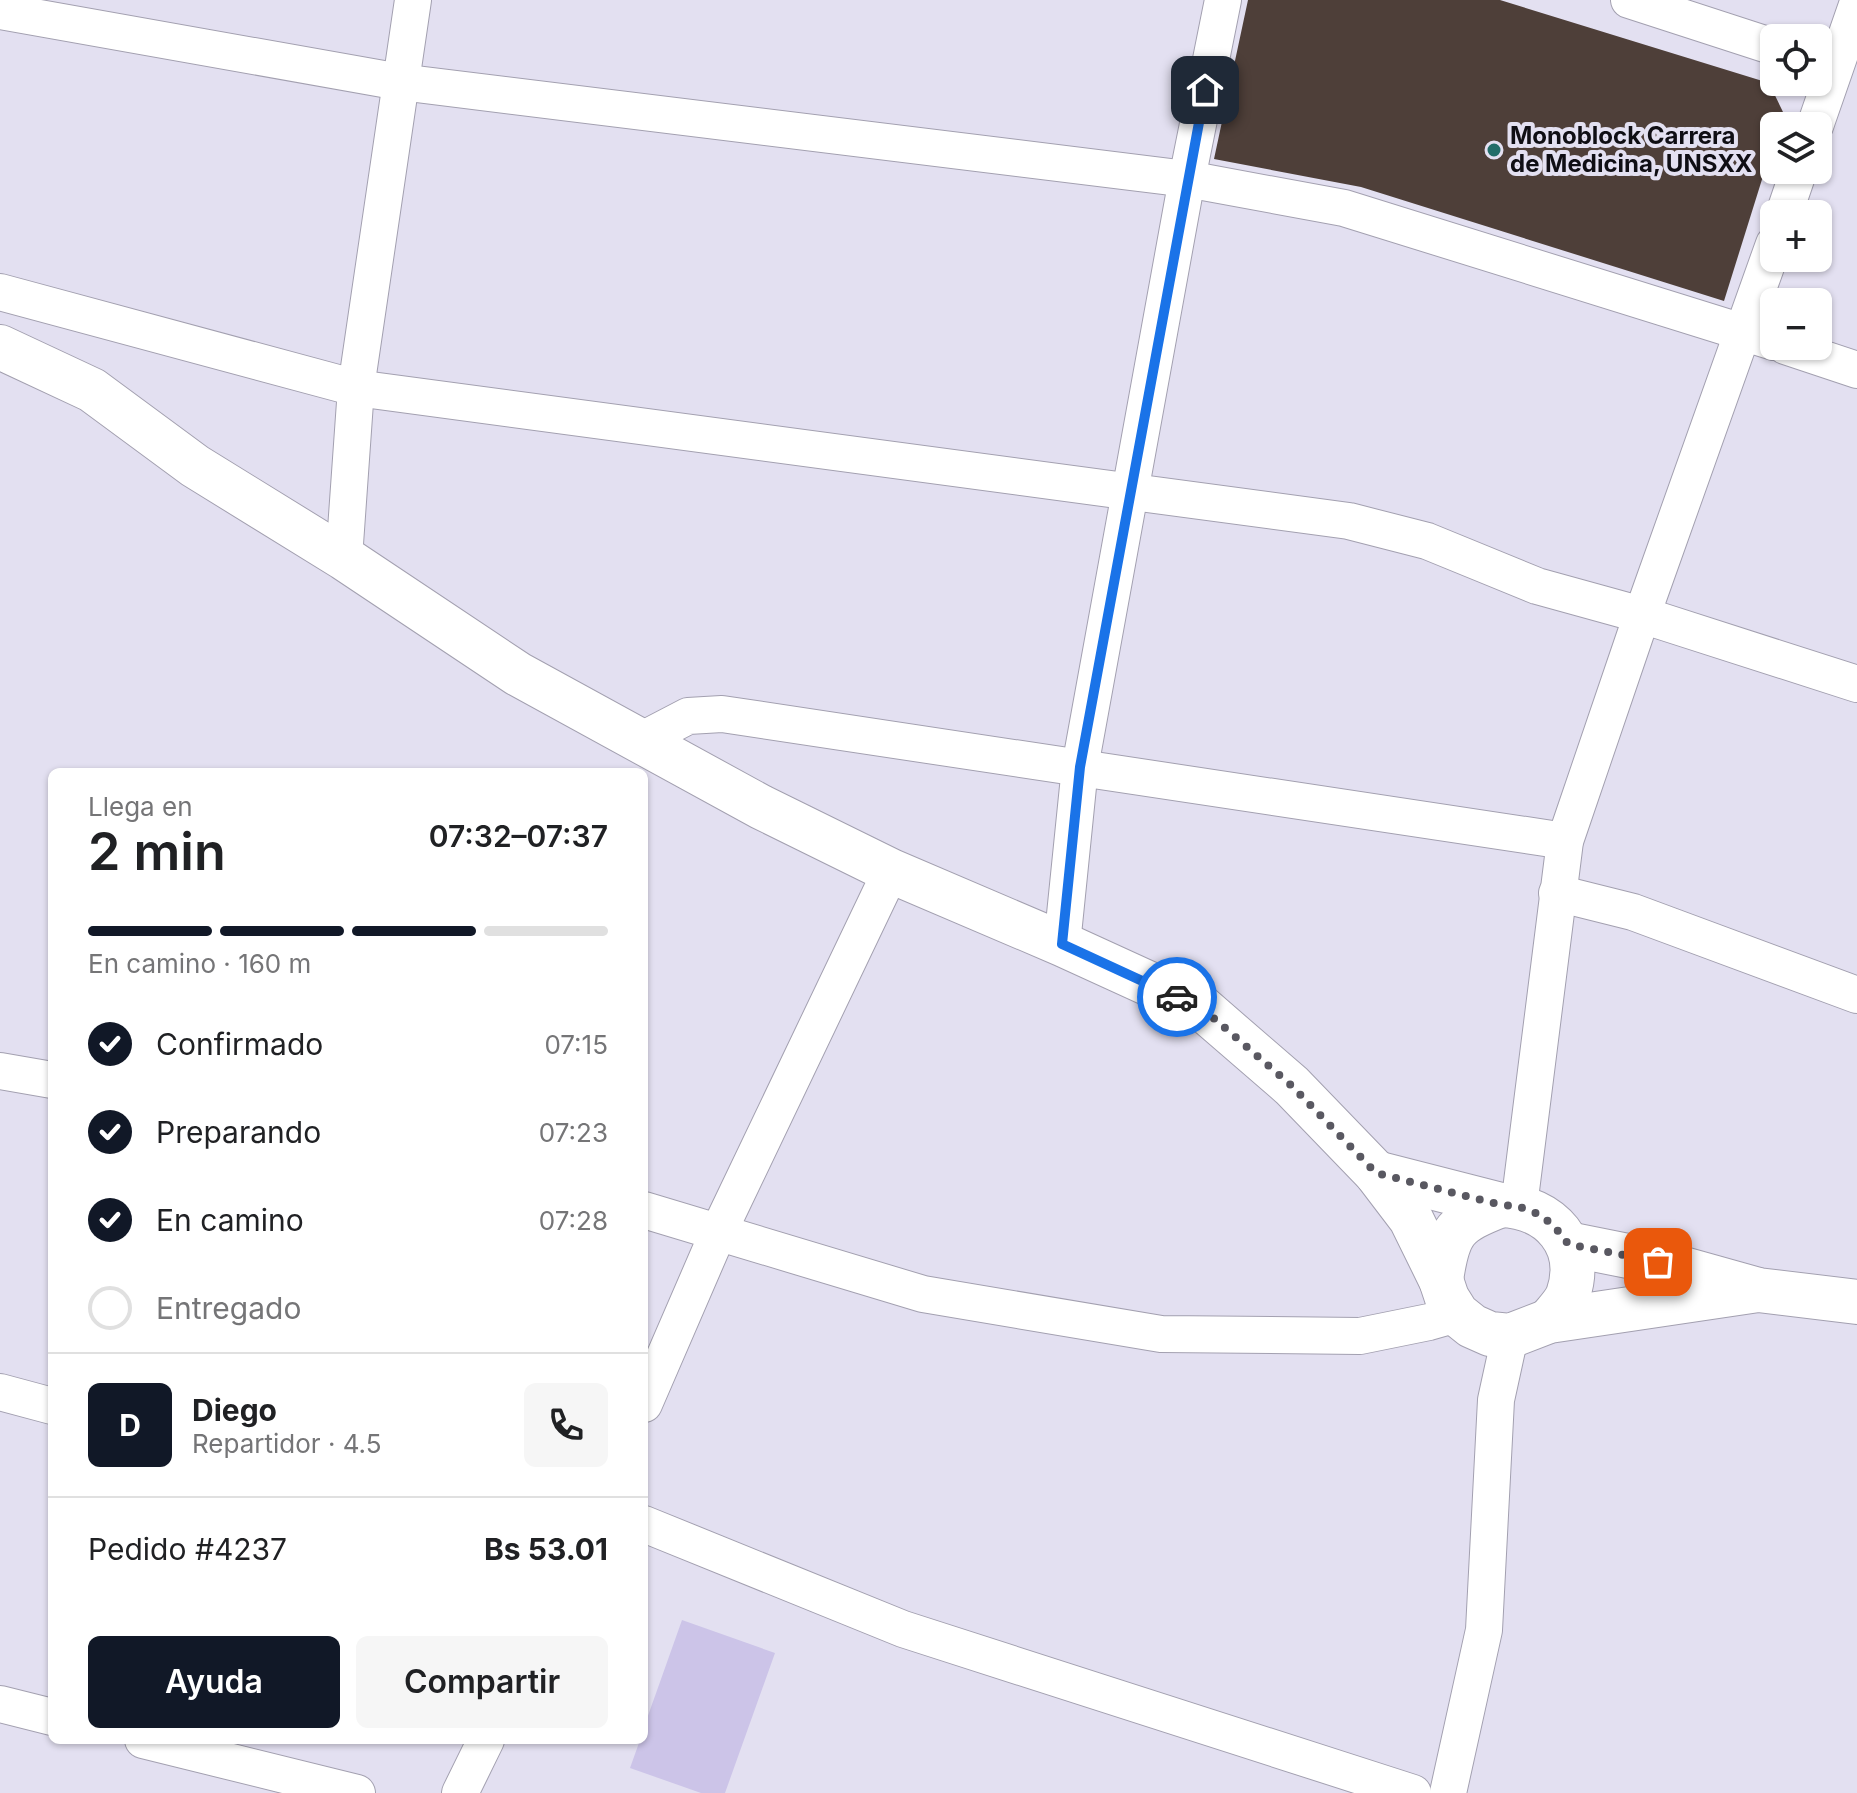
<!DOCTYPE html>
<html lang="es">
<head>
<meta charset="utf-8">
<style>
  :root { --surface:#fff; --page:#f6f6f6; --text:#202124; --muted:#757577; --line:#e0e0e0; --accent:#111827 }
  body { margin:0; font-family:Inter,sans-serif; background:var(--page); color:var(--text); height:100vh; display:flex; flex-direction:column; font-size:30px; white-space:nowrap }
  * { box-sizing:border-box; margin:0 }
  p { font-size:26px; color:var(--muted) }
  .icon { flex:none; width:44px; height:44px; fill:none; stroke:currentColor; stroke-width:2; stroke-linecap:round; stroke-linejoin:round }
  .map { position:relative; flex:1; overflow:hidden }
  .panel { position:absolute; left:48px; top:768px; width:600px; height:976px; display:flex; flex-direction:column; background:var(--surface); border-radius:12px; box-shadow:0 2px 6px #0004 }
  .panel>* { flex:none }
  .buttons { position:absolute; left:1760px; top:24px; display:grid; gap:16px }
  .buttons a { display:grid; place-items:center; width:72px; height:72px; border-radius:12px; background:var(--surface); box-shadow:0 2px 6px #0004; font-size:40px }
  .pin { position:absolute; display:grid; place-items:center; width:68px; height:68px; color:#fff; margin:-34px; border-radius:16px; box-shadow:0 4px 12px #0006 }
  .courier { position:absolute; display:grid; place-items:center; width:80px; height:80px; margin:-40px; border:6px solid #1a73e8; border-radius:50%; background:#fff; color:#222; box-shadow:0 2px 10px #0007 }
  .overview em { font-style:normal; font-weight:600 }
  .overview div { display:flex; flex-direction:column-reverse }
  .overview { display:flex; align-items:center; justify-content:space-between; height:136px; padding:0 40px }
  h1 { font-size:52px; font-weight:600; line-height:60px }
  .bar { display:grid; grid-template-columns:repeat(4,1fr); gap:12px 8px; align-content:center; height:96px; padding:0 40px }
  .bar i { height:10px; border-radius:6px; background:var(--line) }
  .bar .selected { background:var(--accent) }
  .bar p { grid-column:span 4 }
  .line { display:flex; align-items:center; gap:20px; padding:0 40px; border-top:2px solid var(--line) }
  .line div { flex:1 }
  .round { display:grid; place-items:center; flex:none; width:84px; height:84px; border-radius:12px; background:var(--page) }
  ol { padding:0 40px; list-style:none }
  li { display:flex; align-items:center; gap:24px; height:88px }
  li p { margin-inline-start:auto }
  li .icon { padding:8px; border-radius:50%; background:var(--accent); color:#fff; stroke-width:4 }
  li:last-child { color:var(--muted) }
  li i { width:44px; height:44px; border:4px solid var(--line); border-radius:50% }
  .primary-button { display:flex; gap:16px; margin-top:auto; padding:16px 40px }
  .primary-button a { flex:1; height:92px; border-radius:12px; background:var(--accent); color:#fff; font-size:32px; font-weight:600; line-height:92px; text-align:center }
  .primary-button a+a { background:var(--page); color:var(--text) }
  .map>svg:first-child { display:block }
  .park { fill:#ccc4e8 }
  .building { fill:#4e3f39 }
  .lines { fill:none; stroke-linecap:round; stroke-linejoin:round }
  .minor-casing { stroke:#a3a0b0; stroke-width:38 }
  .tertiary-casing { stroke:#a3a0b0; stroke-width:46 }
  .minor { stroke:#fff; stroke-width:36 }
  .tertiary { stroke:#fff; stroke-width:44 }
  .done { stroke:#595861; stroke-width:8; stroke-dasharray:0 14.4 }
  .route { stroke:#1a73e8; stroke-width:10 }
  .poi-dot { fill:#226d69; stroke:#e3e0f1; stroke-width:3 }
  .labels { text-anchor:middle; stroke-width:8; stroke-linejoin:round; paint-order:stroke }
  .poi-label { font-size:24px; font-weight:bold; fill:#0f0e14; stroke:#e3e0f1; text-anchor:start }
</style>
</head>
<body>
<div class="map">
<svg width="1857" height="1793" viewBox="0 0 1857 1793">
  <rect width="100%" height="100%" fill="#e3e0f1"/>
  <polygon class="park" points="682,1620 775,1653 725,1793 701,1793 630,1768 640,1740 644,1740 644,1727"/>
  <polygon class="building" points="1248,0 1500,0 1769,83 1783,112 1779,126 1774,126 1774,141 1724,301 1361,187 1214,159"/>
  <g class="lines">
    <defs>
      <g id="minor">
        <polyline points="1629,0 1774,47"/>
        <polyline points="0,11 400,82 1187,179 1344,208 1774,342"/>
        <polyline points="1815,126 1857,5"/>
        <polyline points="1784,214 1799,170"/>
        <polyline points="0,292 356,388 1349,521 1427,541 1537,586 1642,615 1857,684"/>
        <polyline points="1785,346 1857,370"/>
        <polyline points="344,558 356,388 413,0"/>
        <polyline points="640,741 688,716 722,714 1565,841"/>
        <polyline points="1557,893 1633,912 1857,995"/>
        <polyline points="1062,944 1080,767 1187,179 1223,0"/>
        <polyline points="0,1071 52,1080"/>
        <polyline points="1519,1206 1565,841 1642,615 1774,244"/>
        <polyline points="644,1210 923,1294 1161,1334 1360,1336 1429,1322 1457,1314"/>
        <polyline points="0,1392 52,1406"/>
        <polyline points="644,1404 718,1233 891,871"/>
        <polyline points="644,1524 903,1629 1413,1793"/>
        <polyline points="0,1704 52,1717"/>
        <polyline points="143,1740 357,1793"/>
        <polyline points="460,1793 486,1740"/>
        <polyline points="1448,1793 1484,1630 1496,1400 1510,1336"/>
      </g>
      <g id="tertiary">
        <polyline points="0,347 92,390 195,466 344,558 518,674 761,807 891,871 1062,944 1202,1008 1292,1086 1376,1173 1411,1219 1441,1280 1447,1298 1457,1314 1472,1326 1490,1334 1510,1336 1549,1321 1758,1290"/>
        <path d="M1376,1173L1501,1205C1551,1207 1585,1245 1568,1295C1564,1305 1555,1313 1549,1321"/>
        <polyline points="1568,1244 1658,1262 1758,1290 1857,1302"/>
        <path d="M1441,1280C1448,1230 1455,1223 1501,1205"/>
      </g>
    </defs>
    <use href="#minor" class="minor-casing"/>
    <use href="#tertiary" class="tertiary-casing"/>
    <use href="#minor" class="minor"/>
    <use href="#tertiary" class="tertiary"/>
  </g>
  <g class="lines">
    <path class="done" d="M1177,997L1202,1008L1292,1086L1376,1173L1501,1205C1532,1206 1550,1218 1568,1244L1658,1262"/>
    <polyline class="route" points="1177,997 1062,944 1080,767 1205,90"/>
  </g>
  <circle class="poi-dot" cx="1494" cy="150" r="8"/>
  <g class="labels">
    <g class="poi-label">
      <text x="1510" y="144">Monoblock Carrera<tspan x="1510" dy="28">de Medicina, UNSXX</tspan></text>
    </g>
  </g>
</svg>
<div class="buttons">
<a><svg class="icon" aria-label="locate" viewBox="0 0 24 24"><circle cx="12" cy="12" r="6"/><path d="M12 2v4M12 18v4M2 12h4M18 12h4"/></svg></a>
<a><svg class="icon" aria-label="layers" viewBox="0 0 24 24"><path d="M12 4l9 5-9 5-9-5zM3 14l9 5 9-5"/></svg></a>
<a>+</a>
<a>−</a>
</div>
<div class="pin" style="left:1658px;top:1262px;background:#ea580c"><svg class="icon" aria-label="bag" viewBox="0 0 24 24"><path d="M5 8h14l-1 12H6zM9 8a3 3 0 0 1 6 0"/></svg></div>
<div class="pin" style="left:1205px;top:90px;background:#1f2937"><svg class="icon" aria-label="home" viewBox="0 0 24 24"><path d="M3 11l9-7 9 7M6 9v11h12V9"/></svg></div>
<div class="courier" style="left:1177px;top:997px"><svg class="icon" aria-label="car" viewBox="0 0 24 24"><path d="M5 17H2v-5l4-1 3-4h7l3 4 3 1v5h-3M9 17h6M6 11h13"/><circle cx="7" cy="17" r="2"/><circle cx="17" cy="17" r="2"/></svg></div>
<section class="panel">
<div class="overview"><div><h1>2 min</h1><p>Llega en</p></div><em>07:32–07:37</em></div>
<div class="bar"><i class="selected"></i><i class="selected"></i><i class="selected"></i><i></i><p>En camino · 160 m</p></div>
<ol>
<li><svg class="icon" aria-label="check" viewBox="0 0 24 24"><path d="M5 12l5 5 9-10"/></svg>Confirmado<p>07:15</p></li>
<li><svg class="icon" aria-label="check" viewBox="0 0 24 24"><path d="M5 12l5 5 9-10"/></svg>Preparando<p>07:23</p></li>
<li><svg class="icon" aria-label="check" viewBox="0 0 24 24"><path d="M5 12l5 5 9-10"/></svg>En camino<p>07:28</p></li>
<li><i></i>Entregado</li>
</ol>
<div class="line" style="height:144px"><b class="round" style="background:var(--accent);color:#fff">D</b><div><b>Diego</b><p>Repartidor · 4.5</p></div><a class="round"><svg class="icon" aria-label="phone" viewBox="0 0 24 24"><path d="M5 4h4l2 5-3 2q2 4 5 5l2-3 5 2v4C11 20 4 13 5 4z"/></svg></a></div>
<div class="line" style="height:104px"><div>Pedido #4237</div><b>Bs 53.01</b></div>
<div class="primary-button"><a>Ayuda</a><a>Compartir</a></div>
</section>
</div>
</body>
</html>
